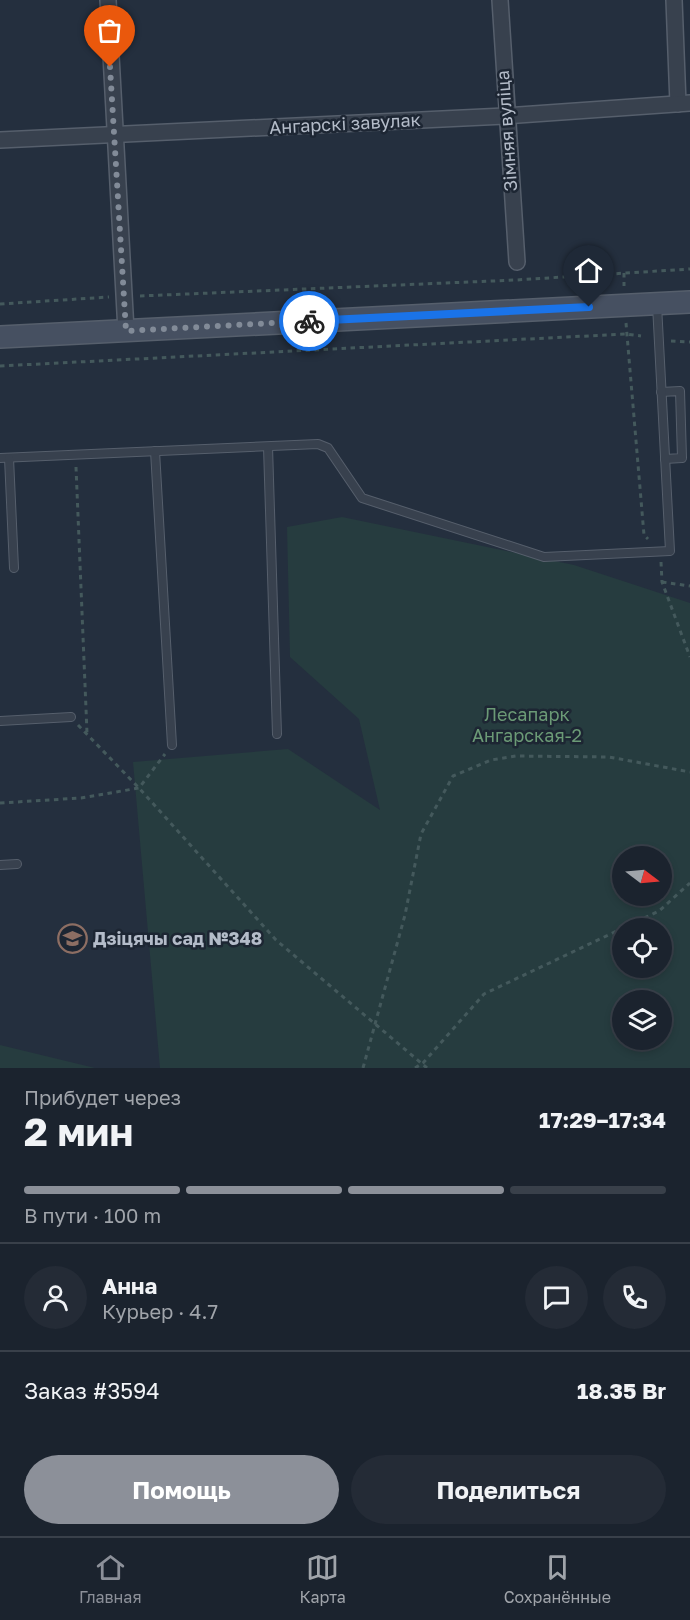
<!DOCTYPE html>
<html lang="ru">
<head>
<meta charset="utf-8">
<style>
  :root { --surface:#1b232e; --page:#242b36; --text:#f1f3f6; --muted:#a0a4aa; --line:#39404a; --accent:#8c9099 }
  body { margin:0; font-family:"Golos Text",sans-serif; background:var(--page); color:var(--text); height:100vh; display:flex; flex-direction:column; font-size:22px; white-space:nowrap }
  * { box-sizing:border-box; margin:0 }
  p { font-size:20px; color:var(--muted) }
  .icon { flex:none; width:33px; height:33px; fill:none; stroke:currentColor; stroke-width:2; stroke-linecap:round; stroke-linejoin:round }
  .map { position:relative; height:1068px; overflow:hidden }
  .panel { display:flex; flex-direction:column; background:var(--surface); flex:1 }
  .panel>* { flex:none }
  .needle { width:39px; rotate:106deg }
  .fabs { position:absolute; left:612px; top:846px; display:grid; gap:12px }
  .fabs a { display:grid; place-items:center; width:60px; height:60px; border-radius:50%; background:var(--surface); box-shadow:0 3px 9px #0003,0 0 0 2px var(--line); font-size:30px }
  .pin { position:absolute; display:grid; place-items:center; width:51px; height:51px; color:#fff; margin:-62px -26px; border-radius:50% 50% 50% 0; rotate:-45deg; box-shadow:0 0 6px #0007 }
  .pin .icon { rotate:45deg }
  .courier { position:absolute; display:grid; place-items:center; width:60px; height:60px; margin:-30px; border:4px solid #1a73e8; border-radius:50%; background:#fff; color:#222; box-shadow:0 2px 8px #0007 }
  .head em { font-style:normal; font-weight:700 }
  .head div { display:flex; flex-direction:column-reverse }
  .head { display:flex; align-items:center; justify-content:space-between; height:102px; padding:0 24px }
  h1 { font-size:39px; font-weight:700; line-height:45px }
  .bar { display:grid; grid-template-columns:repeat(4,1fr); gap:9px 6px; align-content:center; height:72px; padding:0 24px }
  .bar i { height:8px; border-radius:4px; background:var(--line) }
  .bar .selected { background:var(--accent) }
  .bar p { grid-column:span 4 }
  .line { display:flex; align-items:center; gap:15px; padding:0 24px; border-top:2px solid var(--line) }
  .line div { flex:1 }
  .round { display:grid; place-items:center; flex:none; width:63px; height:63px; border-radius:32px; background:var(--page) }
  .primary-button { display:flex; gap:12px; margin-top:auto; padding:12px 24px }
  .primary-button a { flex:1; height:69px; border-radius:36px; background:var(--accent); color:#fff; font-size:24px; font-weight:700; line-height:69px; text-align:center }
  .primary-button a+a { background:var(--page); color:var(--text) }
  .dock { display:flex; justify-content:space-around; align-items:center; height:84px; border-top:2px solid var(--line); background:var(--surface); font-size:16px; color:var(--muted) }
  .dock a { display:grid; justify-items:center; gap:3px }
  .dock .selected { color:var(--accent) }
  .map>svg:first-child { display:block }
  .green { fill:#263c3f; fill-rule:evenodd }
  .lines { fill:none; stroke-linecap:round; stroke-linejoin:round }
  .service-casing { stroke:#565f6c; stroke-width:10 }
  .minor-casing { stroke:#565f6c; stroke-width:18 }
  .secondary-casing { stroke:#565f6c; stroke-width:24 }
  .path { stroke:#44595c; stroke-width:3; stroke-dasharray:4.5 4.5; stroke-linecap:butt }
  .service { stroke:#38414e; stroke-width:8 }
  .minor { stroke:#38414e; stroke-width:15 }
  .secondary { stroke:#465061; stroke-width:21 }
  .done { stroke:#828b98; stroke-width:6; stroke-dasharray:0 10.8 }
  .route { stroke:#1a73e8; stroke-width:8 }
  .labels { text-anchor:middle; stroke-width:5; stroke-linejoin:round; paint-order:stroke }
  .street-label { font-size:18px; fill:#b4bcc9; stroke:#1d2633 }
  .park-label { font-size:18px; fill:#6b9a76; stroke:#1d2633 }
  .poi-label { font-size:18px; font-weight:bold; fill:#b4bcc9; stroke:#1d2633; text-anchor:start }
</style>
</head>
<body>
<div class="map">
<svg width="690" height="1068" viewBox="0 0 690 1068">
  <rect width="100%" height="100%" fill="#242f3e"/>
  <g class="green">
    <path d="M342,517L574,565L690,603V1068H160L133,762L288,749L380,810L359,719L290,657L287,527ZM622,856H662V896H622ZM622,928H662V968H622ZM622,1000H662V1040H622Z"/>
    <polygon points="0,1045 95,1068 0,1068"/>
  </g>
  <g class="lines">
    <defs>
      <g id="service">
        <polyline points="661,392 680,391 682,458 665,459"/>
        <polyline points="268,447 277,734"/>
        <polyline points="155,451 172,745"/>
        <polyline points="0,458 318,444 328,448 362,498 544,557 670,551 657,305"/>
        <polyline points="9,458 14,568"/>
        <polyline points="0,721 71,717"/>
        <polyline points="0,865 17,864"/>
      </g>
      <g id="minor">
        <polyline points="108,0 126,331"/>
        <polyline points="500,0 517,262"/>
        <polyline points="674,0 678,104"/>
        <polyline points="0,140 505,116 690,103"/>
      </g>
      <polyline id="secondary" points="0,337 690,302"/>
    </defs>
    <use href="#service" class="service-casing"/>
    <use href="#minor" class="minor-casing"/>
    <use href="#secondary" class="secondary-casing"/>
    <g class="path">
      <polyline points="624,273 624,286"/>
      <polyline points="140,296 516,280 690,269"/>
      <polyline points="0,304 109,297"/>
      <polyline points="626,323 644,535 648,539"/>
      <polyline points="671,341 690,342"/>
      <polyline points="0,366 626,334 641,336"/>
      <polyline points="76,467 87,733"/>
      <polyline points="661,562 662,582 690,657"/>
      <polyline points="662,582 690,586"/>
      <polyline points="78,725 139,788 276,940 427,1068"/>
      <polyline points="0,803 81,798 139,788 165,754"/>
      <polyline points="363,1068 405,915 421,834 453,776 491,760 516,756 609,757 690,772"/>
      <polyline points="415,1068 423,1063 484,994 659,911 690,883"/>
    </g>
    <use href="#service" class="service"/>
    <use href="#minor" class="minor"/>
    <use href="#secondary" class="secondary"/>
  </g>
  <g class="lines">
    <polyline class="done" points="110,67 126,331 309,321"/>
    <polyline class="route" points="309,321 589,307"/>
  </g>
  <defs>
    <symbol id="school-ring" viewBox="-11 -11 22 22"><circle r="9.5" fill="#1d2633" stroke="#8d6e63" stroke-width="1.5"/><path d="M0-5L7-2L0 1L-7-2ZM-4 1L0 2.5L4 1V4Q0 6-4 4Z" fill="#8d6e63"/></symbol>
  </defs>
  <g fill-rule="evenodd">
    <use href="#school-ring" x="56" y="922" width="33" height="33"/>
  </g>
  <g class="labels">
    <g class="street-label">
      <text transform="translate(345 124) rotate(-3)" y="6">Ангарскі завулак</text>
      <text transform="translate(507 131) rotate(-94)" y="6">Зімняя вуліца</text>
    </g>
    <g class="park-label">
      <text x="527" y="721">Лесапарк<tspan x="527" dy="21">Ангарская-2</tspan></text>
    </g>
    <g class="poi-label">
      <text x="93" y="945">Дзіцячы сад №348</text>
    </g>
  </g>
</svg>
<div class="fabs">
<a><svg class="needle" viewBox="-14 -14 28 28"><path d="M0-13l5 13h-10z" fill="#e53935"/><path d="M0 13l5-13h-10z" fill="#a0a4aa"/></svg></a>
<a><svg class="icon" aria-label="locate" viewBox="0 0 24 24"><circle cx="12" cy="12" r="6"/><path d="M12 2v4M12 18v4M2 12h4M18 12h4"/></svg></a>
<a><svg class="icon" aria-label="layers" viewBox="0 0 24 24"><path d="M12 4l9 5-9 5-9-5zM3 14l9 5 9-5"/></svg></a>
</div>
<div class="pin" style="left:110px;top:67px;background:#ea580c"><svg class="icon" aria-label="bag" viewBox="0 0 24 24"><path d="M5 8h14l-1 12H6zM9 8a3 3 0 0 1 6 0"/></svg></div>
<div class="pin" style="left:589px;top:307px;background:#1f2937"><svg class="icon" aria-label="home" viewBox="0 0 24 24"><path d="M3 11l9-7 9 7M6 9v11h12V9"/></svg></div>
<div class="courier" style="left:309px;top:321px"><svg class="icon" aria-label="bike" viewBox="0 0 24 24"><circle cx="6" cy="16" r="4"/><circle cx="18" cy="16" r="4"/><path d="M6 16l4-8h5l3 8M10 8l3 8H6M13 5h3"/></svg></div>
</div>
<section class="panel">
<div class="head"><div><h1>2 мин</h1><p>Прибудет через</p></div><em>17:29–17:34</em></div>
<div class="bar"><i class="selected"></i><i class="selected"></i><i class="selected"></i><i></i><p>В пути · 100 m</p></div>
<div class="line" style="height:108px"><a class="round"><svg class="icon" aria-label="person" viewBox="0 0 24 24"><circle cx="12" cy="8" r="4"/><path d="M4 21q1-7 8-7t8 7"/></svg></a><div><b>Анна</b><p>Курьер · 4.7</p></div><a class="round"><svg class="icon" aria-label="chat" viewBox="0 0 24 24"><path d="M4 5h16v11H9l-5 4z"/></svg></a><a class="round"><svg class="icon" aria-label="phone" viewBox="0 0 24 24"><path d="M5 4h4l2 5-3 2q2 4 5 5l2-3 5 2v4C11 20 4 13 5 4z"/></svg></a></div>
<div class="line" style="height:78px"><div>Заказ #3594</div><b>18.35 Br</b></div>
<div class="primary-button"><a>Помощь</a><a>Поделиться</a></div>
</section>
<nav class="dock">
<a class="selected"><svg class="icon" aria-label="home" viewBox="0 0 24 24"><path d="M3 11l9-7 9 7M6 9v11h12V9"/></svg>Главная</a>
<a><svg class="icon" aria-label="map" viewBox="0 0 24 24"><path d="M3 6l6-2 6 2 6-2v14l-6 2-6-2-6 2zM9 4v14M15 6v14"/></svg>Карта</a>
<a><svg class="icon" aria-label="saved" viewBox="0 0 24 24"><path d="M7 4h10v16l-5-4-5 4z"/></svg>Сохранённые</a>
</nav>
</body>
</html>
